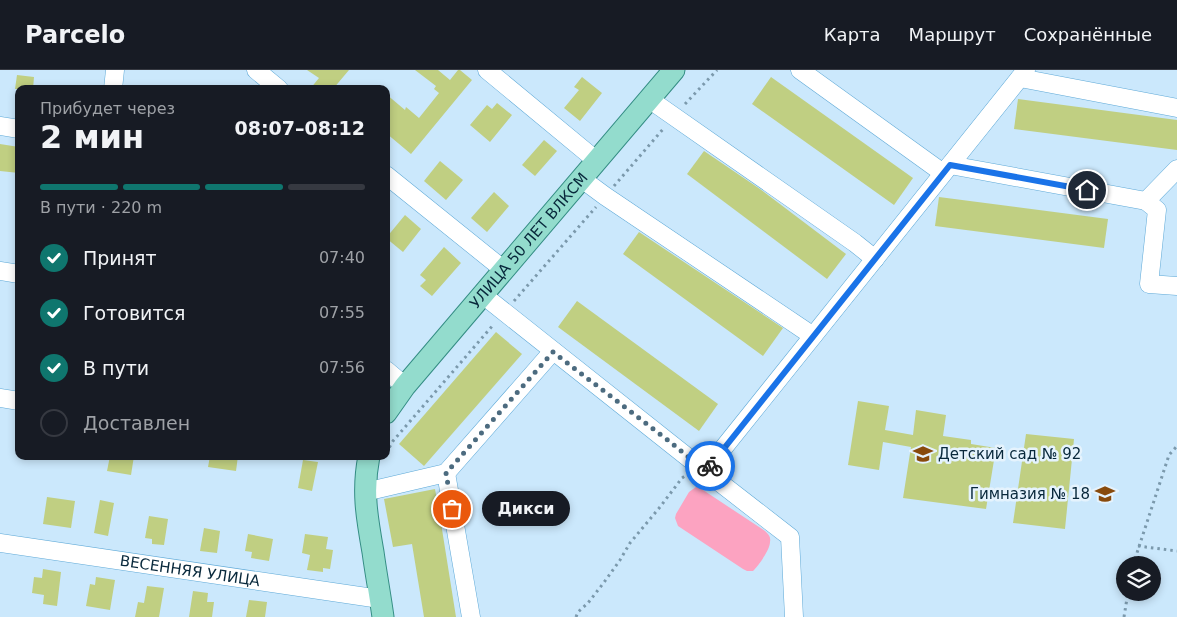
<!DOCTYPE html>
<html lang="ru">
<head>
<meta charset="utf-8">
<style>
  :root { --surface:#171b24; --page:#20242c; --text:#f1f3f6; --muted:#9ea1a6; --line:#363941; --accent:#0f766e }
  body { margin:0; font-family:"DejaVu Sans",sans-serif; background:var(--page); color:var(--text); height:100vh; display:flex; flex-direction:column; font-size:19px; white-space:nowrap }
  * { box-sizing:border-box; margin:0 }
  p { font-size:16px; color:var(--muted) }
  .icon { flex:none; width:28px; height:28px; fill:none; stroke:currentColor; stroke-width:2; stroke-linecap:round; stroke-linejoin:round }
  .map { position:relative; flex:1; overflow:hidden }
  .panel { position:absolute; left:15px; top:15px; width:375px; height:375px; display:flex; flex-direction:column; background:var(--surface); border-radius:10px; box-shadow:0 2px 8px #0003 }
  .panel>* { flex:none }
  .buttons { position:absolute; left:1116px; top:486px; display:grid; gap:10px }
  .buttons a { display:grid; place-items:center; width:45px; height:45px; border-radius:50%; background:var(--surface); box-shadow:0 2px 8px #0003; font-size:25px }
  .pin { position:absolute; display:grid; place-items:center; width:42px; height:42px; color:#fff; margin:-21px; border:2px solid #fff; border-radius:50%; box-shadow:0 1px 5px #0007 }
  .courier { position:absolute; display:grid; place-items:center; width:50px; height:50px; margin:-25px; border:4px solid #1a73e8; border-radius:50%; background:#fff; color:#222; box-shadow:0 1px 6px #0007 }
  .bubble { position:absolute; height:35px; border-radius:18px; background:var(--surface); box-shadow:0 2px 8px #0003; font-size:16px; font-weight:700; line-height:35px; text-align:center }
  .head em { font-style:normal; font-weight:700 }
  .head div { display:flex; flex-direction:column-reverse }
  .head { display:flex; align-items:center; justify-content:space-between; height:85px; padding:0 25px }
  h1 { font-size:32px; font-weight:700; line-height:38px }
  .bar { display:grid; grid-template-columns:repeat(4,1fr); gap:8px 5px; align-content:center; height:60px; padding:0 25px }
  .bar i { height:6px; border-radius:4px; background:var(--line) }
  .bar .active { background:var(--accent) }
  .bar p { grid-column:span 4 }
  ol { padding:0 25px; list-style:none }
  li { display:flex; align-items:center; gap:15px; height:55px }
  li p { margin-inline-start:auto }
  li .icon { padding:5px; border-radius:50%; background:var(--accent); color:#fff; stroke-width:4 }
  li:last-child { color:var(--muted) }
  li i { width:28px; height:28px; border:2px solid var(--line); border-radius:50% }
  header { display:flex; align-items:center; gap:30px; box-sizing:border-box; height:70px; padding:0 25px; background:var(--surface); border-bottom:1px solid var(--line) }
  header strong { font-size:24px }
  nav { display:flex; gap:28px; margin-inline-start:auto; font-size:18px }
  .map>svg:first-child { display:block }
  .green { fill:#fca3c1 }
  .building { fill:#c0cf82 }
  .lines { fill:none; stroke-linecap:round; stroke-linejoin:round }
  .minor-casing { stroke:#5ea9d7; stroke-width:19 }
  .major-casing { stroke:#348d84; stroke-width:23 }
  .path { stroke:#7b99ac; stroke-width:3; stroke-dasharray:2.5 4; stroke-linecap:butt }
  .minor { stroke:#fff; stroke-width:18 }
  .major { stroke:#93dccd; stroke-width:21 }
  .done { stroke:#4c6b7f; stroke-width:5; stroke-dasharray:0 9 }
  .route { stroke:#1a73e8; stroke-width:6 }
  .labels { text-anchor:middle; stroke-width:5; stroke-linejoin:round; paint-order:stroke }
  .street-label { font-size:15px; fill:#08283b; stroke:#e5f3fd }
  .poi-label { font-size:15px; fill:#08283b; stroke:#e5f3fd; text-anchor:start }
</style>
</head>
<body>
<header>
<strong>Parcelo</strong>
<nav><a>Карта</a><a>Маршрут</a><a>Сохранённые</a></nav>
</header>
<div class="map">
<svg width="1177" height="547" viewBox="0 0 1177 547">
  <rect width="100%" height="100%" fill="#cbe8fc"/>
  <path class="green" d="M696,417L700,418L765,461C769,465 771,467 770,472C770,480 758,496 753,501H747L743,499L678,456L675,448L676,444L689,422Z"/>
  <g class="building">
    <polygon points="307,0 349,0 333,19 310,19 319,8"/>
    <polygon points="415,0 438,0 450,10 458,0 460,0 472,10 411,84 386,63 386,24 405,40 406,37 419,48 439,23 434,19 436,16"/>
    <polygon points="17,5 34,7 33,19 15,19"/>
    <polygon points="582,7 602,23 580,51 564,38 579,20 574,17"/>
    <polygon points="771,7 913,108 894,135 752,34"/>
    <polygon points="1018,29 1177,50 1177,80 1014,59"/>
    <polygon points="497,33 512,45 490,72 470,55 487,35 492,39"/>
    <polygon points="544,70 557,81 535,106 522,95"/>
    <polygon points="0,74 19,77 19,103 0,101"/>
    <polygon points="704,81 760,119 846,184 827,209 687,104"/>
    <polygon points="440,91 463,110 446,130 424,111"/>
    <polygon points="494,122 509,136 487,162 471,148"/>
    <polygon points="939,127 1108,149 1104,178 935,156"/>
    <polygon points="405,145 421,159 403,182 386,168"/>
    <polygon points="639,162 783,258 763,286 623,184"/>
    <polygon points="444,177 461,193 432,226 420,216 426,210 420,205"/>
    <polygon points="577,231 718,334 699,361 558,257"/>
    <polygon points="496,262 522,284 424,396 399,374"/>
    <polygon points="858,331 889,336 885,360 913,365 916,340 946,345 943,366 971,370 971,374 996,378 986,439 903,428 911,377 883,372 879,400 848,395"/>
    <polygon points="1026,364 1074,369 1065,459 1013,453"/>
    <polygon points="110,386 134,386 131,405 107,401"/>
    <polygon points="210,386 238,386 236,401 208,397"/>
    <polygon points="303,390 318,392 312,421 298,418"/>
    <polygon points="435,419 441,453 456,547 424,547 412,474 393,477 384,429"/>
    <polygon points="47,427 75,431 71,458 43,454"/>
    <polygon points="100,430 114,433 108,466 94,463"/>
    <polygon points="149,446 168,449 164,475 152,474 152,469 145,468"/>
    <polygon points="204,458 220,461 217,483 200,481"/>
    <polygon points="248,464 273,469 269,491 251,488 252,482 245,481"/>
    <polygon points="305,464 328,467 326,479 333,480 330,499 323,498 323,502 307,500 310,485 302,483"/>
    <polygon points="43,499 61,502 57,536 43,534 44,525 32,523 34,507 42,508"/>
    <polygon points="96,507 115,510 110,540 86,536 90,514 95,515"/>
    <polygon points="147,516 164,518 159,547 135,547 138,532 144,533"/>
    <polygon points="193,521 208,523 207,532 214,532 212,547 189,547"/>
    <polygon points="249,530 267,532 265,547 246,547"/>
  </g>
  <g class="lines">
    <defs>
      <g id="minor">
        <polyline points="256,0 279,19"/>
        <polyline points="487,0 597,91"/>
        <polyline points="800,0 943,103"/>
        <polyline points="1020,8 1177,38"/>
        <polyline points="113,19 115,0"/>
        <polyline points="649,29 855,173 875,189"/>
        <polyline points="0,56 19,59"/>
        <polyline points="950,95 1146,131 1177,99"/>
        <polyline points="386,105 504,200"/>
        <polyline points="582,109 605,126 813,266"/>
        <polyline points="1146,131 1157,140 1149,214 1177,216"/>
        <polyline points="0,201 19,204"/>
        <polyline points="483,225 705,401 1026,0"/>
        <polyline points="386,300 405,316"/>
        <polyline points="0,328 19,331"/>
        <polyline points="705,401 790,467 794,547"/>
        <polyline points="446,403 471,547"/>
        <polyline points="365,422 446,403 553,281"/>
        <path id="s1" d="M0,473L380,529"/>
      </g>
      <g id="major">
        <path id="s2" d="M386,343L405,316L674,0"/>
        <path d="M369,386C362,421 367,448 373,482C376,504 380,525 383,547"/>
      </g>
    </defs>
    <use href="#minor" class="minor-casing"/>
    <use href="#major" class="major-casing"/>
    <g class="path">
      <polyline points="685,34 717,0"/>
      <polyline points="614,116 664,58"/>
      <polyline points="514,231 596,137"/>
      <polyline points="386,383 393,371 494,254"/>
      <polyline points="1138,476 1177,481"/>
      <polyline points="1133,495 1169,385 1177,376"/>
      <polyline points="576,547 578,542 588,533 605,511 620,490 630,473 660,437 682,408 685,406"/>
      <polyline points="1124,547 1128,522"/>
    </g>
    <use href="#minor" class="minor"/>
    <use href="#major" class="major"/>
  </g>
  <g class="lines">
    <polyline class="done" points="452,439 446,403 553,282 669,371 705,401 710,396"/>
    <polyline class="route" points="710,396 950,95 1087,120"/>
  </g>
  <defs>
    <symbol id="school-bare" viewBox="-9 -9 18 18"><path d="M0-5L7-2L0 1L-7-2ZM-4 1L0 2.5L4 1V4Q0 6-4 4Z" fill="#884a0c" stroke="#e5f3fd" stroke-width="2.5" paint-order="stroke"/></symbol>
  </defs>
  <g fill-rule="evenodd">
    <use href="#school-bare" x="909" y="370" width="28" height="28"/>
    <use href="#school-bare" x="1091" y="410" width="28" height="28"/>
  </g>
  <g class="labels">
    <g class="street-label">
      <text dy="5" stroke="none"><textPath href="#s2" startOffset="224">УЛИЦА 50 ЛЕТ ВЛКСМ</textPath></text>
      <text dy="5" stroke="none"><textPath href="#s1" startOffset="192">ВЕСЕННЯЯ УЛИЦА</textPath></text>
    </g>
    <g class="poi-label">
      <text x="938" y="389">Детский сад № 92</text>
      <text x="1090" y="429" text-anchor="end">Гимназия № 18</text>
    </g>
  </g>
</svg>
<div class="buttons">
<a><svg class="icon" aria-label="layers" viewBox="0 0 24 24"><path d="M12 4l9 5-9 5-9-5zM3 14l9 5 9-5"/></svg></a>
</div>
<div class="pin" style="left:452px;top:439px;background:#ea580c"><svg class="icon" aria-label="bag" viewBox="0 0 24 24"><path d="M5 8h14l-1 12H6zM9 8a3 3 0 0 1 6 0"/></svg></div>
<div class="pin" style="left:1087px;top:120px;background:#1f2937"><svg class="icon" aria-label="home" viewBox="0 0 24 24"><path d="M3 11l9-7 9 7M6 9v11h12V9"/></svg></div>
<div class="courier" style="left:710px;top:396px"><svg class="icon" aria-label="bike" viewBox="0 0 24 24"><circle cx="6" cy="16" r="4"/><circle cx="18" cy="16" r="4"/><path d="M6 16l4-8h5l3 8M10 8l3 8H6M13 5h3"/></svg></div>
<div class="bubble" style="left:482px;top:421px;width:88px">Дикси</div>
<section class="panel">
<div class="head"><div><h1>2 мин</h1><p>Прибудет через</p></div><em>08:07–08:12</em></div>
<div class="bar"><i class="active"></i><i class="active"></i><i class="active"></i><i></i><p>В пути · 220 m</p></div>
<ol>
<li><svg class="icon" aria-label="check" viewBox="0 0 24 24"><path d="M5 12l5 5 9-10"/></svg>Принят<p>07:40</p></li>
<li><svg class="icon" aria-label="check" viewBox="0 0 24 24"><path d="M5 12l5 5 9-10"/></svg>Готовится<p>07:55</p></li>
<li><svg class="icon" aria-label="check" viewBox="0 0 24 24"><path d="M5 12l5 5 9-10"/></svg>В пути<p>07:56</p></li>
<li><i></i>Доставлен</li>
</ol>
</section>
</div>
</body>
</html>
